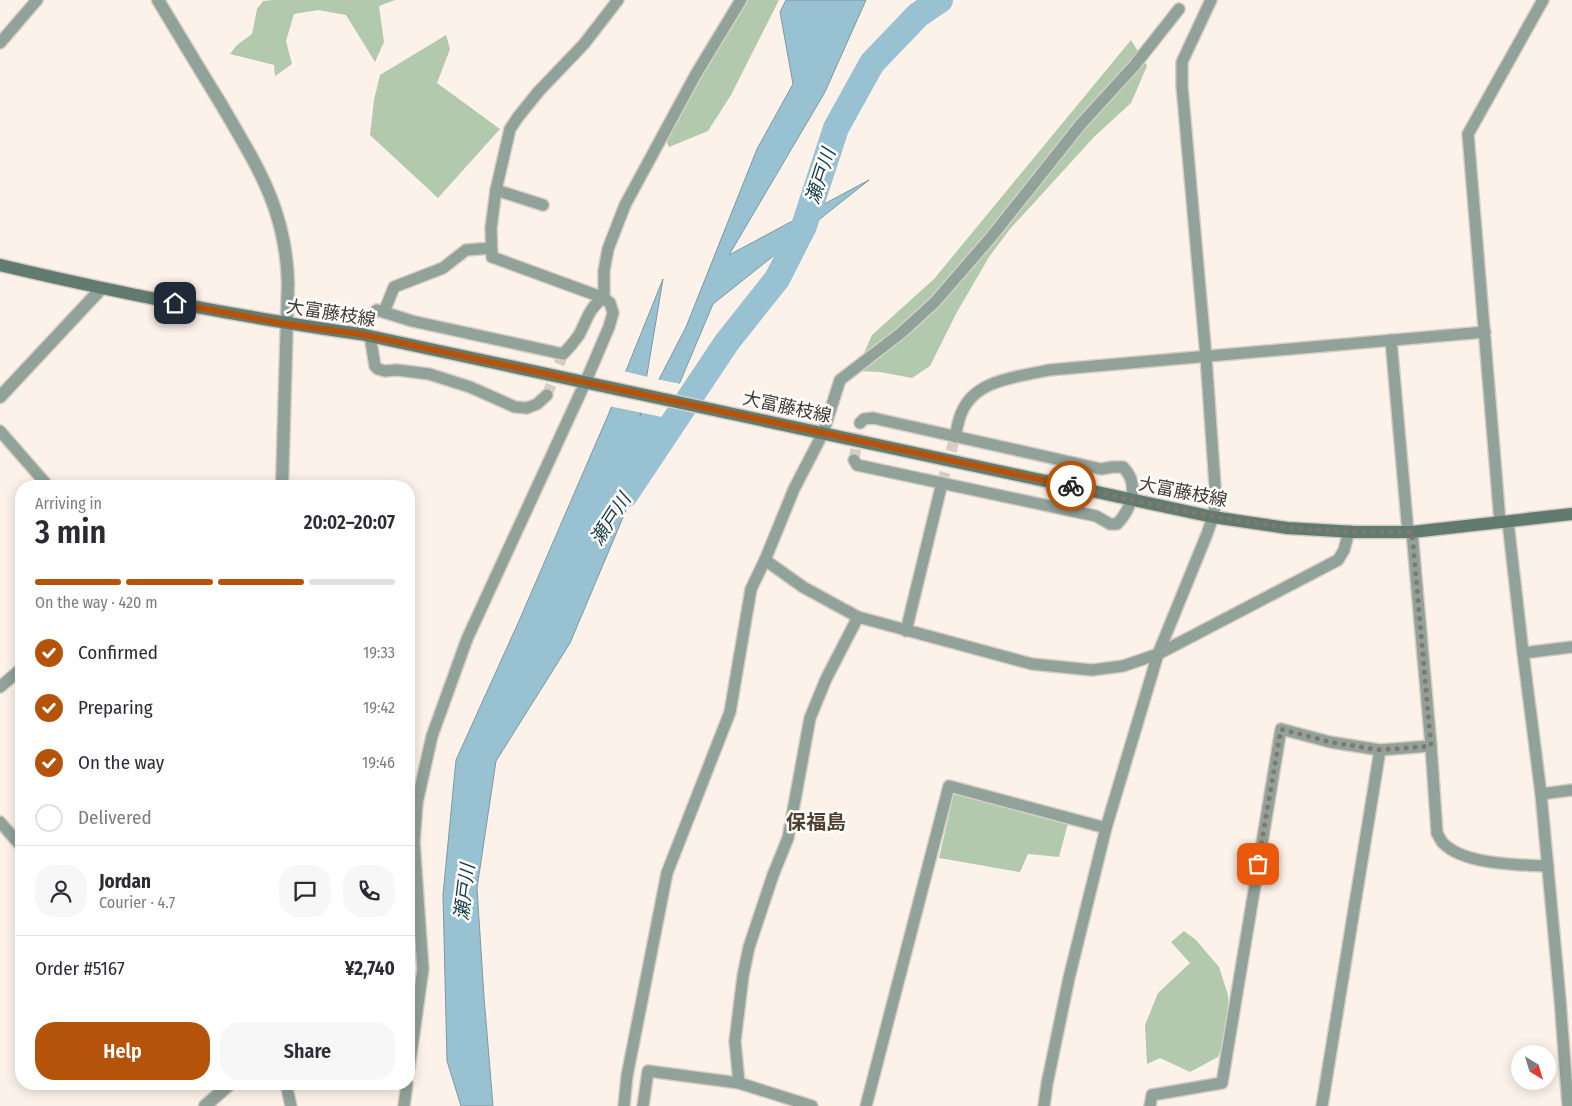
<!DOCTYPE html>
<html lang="en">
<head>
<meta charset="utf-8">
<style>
  :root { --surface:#fff; --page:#f7f7f7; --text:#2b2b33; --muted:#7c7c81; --line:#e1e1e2; --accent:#b45309 }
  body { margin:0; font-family:"Fira Sans Condensed","Noto Sans JP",sans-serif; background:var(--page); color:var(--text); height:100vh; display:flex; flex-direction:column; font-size:19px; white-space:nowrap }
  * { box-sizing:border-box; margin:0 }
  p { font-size:16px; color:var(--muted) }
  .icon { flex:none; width:28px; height:28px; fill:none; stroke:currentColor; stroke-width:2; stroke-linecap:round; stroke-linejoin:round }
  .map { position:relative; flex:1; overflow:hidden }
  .sheet { position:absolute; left:15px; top:480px; width:400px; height:610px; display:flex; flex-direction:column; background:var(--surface); border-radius:20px; box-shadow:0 2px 12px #0003 }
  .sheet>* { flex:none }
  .needle { width:32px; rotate:142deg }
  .fabs { position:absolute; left:1511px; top:1045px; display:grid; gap:10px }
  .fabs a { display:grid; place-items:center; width:45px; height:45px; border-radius:50%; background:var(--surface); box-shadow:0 2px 12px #0003; font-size:25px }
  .pin { position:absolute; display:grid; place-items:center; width:42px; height:42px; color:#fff; margin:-21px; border-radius:10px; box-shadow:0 2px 8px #0006 }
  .courier { position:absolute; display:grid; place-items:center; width:50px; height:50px; margin:-25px; border:4px solid #b45309; border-radius:50%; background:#fff; color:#222; box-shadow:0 1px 6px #0007 }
  .summary em { font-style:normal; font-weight:600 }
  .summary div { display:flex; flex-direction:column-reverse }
  .summary { display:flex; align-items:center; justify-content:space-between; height:85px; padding:0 20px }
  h1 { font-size:32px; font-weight:600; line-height:38px }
  .bar { display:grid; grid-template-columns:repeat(4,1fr); gap:8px 5px; align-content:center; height:60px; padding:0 20px }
  .bar i { height:6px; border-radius:4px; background:var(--line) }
  .bar .active { background:var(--accent) }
  .bar p { grid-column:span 4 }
  .line { display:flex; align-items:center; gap:12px; padding:0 20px; border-top:1px solid var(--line) }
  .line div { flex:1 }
  .round { display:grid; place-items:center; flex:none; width:52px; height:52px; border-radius:20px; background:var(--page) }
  ol { padding:0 20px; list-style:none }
  li { display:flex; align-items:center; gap:15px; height:55px }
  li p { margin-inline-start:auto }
  li .icon { padding:5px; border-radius:50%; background:var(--accent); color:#fff; stroke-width:4 }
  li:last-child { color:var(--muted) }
  li i { width:28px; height:28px; border:2px solid var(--line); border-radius:50% }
  .action { display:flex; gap:10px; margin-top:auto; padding:10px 20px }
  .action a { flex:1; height:58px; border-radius:20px; background:var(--accent); color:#fff; font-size:20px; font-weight:600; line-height:58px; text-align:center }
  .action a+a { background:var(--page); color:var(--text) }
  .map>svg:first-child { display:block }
  .green { fill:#b3c9ae }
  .water { fill:#98c2d2; stroke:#7e98a1 }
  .pier { fill:#fcf2e9 }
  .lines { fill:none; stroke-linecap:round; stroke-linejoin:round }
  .river { stroke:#98c2d2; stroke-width:26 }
  .minor-tunnel { stroke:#d6cdc4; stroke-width:11; stroke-dasharray:11 5.5; stroke-linecap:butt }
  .minor-casing { stroke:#d6cdc4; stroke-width:14 }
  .tertiary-casing { stroke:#d6cdc4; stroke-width:15 }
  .secondary-casing { stroke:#d6cdc4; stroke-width:15 }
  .minor { stroke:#91a29a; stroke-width:11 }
  .tertiary { stroke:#91a29a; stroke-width:12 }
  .secondary { stroke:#627b70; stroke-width:12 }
  .done { stroke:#82786f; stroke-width:5; stroke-dasharray:0 9 }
  .route { stroke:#b45309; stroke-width:6 }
  .labels { text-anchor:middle; stroke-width:5; stroke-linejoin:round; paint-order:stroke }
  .street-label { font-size:18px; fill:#40372e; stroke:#fff }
  .water-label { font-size:19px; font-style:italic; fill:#133946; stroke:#fff }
  .quarter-label { font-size:20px; font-weight:bold; fill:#513e2c; stroke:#fff }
</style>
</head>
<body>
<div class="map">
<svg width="1572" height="1106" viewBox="0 0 1572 1106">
  <rect width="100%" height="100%" fill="#fcf2e9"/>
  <g class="green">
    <polygon points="272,0 395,0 379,6 384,42 375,62 346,15 318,10 294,14 286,41 292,64 275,76 274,65 230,54 237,45 252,34 257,9 263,1"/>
    <polygon points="745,0 779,0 731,95 708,131 669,147 666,140"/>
    <polygon points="446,35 450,49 437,83 500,129 438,198 370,135 374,100 380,75"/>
    <polygon points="1131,40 1147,66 1131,103 1094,137 1010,229 989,257 957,312 930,366 912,378 880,372 856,371 872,335 934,279"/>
    <polygon points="954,792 1068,823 1059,857 1028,854 1020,872 939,858"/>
    <polygon points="1184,931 1196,940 1219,967 1228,995 1229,1030 1218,1057 1190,1072 1160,1058 1147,1064 1145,1025 1158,993 1190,963 1171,942"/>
  </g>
  <polygon class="water" points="786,0 866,0 825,92 729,255 869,180 713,304 570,643 496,761 477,888 484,997 493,1106 461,1106 447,1061 443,895 456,760 519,621 609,413 663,279 640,416 686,327 757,149 793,84 780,12"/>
  <polygon class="pier" points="623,371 648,377 644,402 656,379 681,384 667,418 609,406"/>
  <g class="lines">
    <polyline class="river" points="625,495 727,342 777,279 804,226 836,128 872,63 918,15 940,0"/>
    <g class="minor-tunnel">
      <polyline points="547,395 563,354"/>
      <polyline points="854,460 860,423"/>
      <polyline points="942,483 955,437"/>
    </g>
    <defs>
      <g id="minor">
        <polyline points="618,0 584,44 539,91 518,117 510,129 496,190 491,228 492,257 604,298 604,271 608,249 625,205 696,74 741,0"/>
        <polyline points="0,43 37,0"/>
        <polyline points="496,190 543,205"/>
        <polyline points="384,312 394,287 443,268 466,250 491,248"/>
        <path d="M360,334L369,316L377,310L412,321L563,354C569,348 574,342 579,335C587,320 589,307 604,298L610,303L613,313L609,327L585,383L467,639L432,736L417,803L414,842L423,969L409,1068"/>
        <polyline points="370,336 375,366 378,369 385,371 397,370 429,374 470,387 515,407 527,408 537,404 547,395"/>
        <polyline points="1391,340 1408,532"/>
        <polyline points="0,431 48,486"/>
        <path d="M955,437C957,429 958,421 961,414C974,379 1018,377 1049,370L1485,332"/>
        <path d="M854,460L857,465L1096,516L1110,524H1117C1132,508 1140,484 1123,467H1113L1101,469L873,418L864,419L860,423"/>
        <polyline points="1500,522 1468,134 1543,0"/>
        <polyline points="1508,522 1523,653 1541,794 1560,999 1568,1106"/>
        <path d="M1412,532L1431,746L1437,833C1439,836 1440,840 1443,843C1464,865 1520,865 1548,866"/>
        <polyline points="765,560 803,587 858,617 1032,664 1092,670 1123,666 1158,654 1338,560 1344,550 1349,531"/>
        <polyline points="906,631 942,483"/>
        <polyline points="1523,653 1572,647"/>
        <polyline points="0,687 21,669"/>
        <polyline points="1541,794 1572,790"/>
        <polyline points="0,822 21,846"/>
        <polyline points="739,1083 735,1041 743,976 749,947 773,875 788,838 810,718 826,679 858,617"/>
        <polyline points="286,1084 291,1106"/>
        <polyline points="404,1106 407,1084"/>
        <polyline points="624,1106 627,1076 667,873 730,712 751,589 765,560 794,489 823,433 840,380 901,333 935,302 992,236 1081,124 1134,66 1179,9"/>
        <polyline points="643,1106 648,1071 739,1083 812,1106"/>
        <polyline points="866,1106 949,786 1106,828"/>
        <polyline points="1044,1106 1047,1084 1069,978 1106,828 1158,654 1207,534 1213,517 1216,500 1206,357 1182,86 1182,62 1211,0"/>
        <polyline points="1150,1106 1152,1095 1222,1083 1281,729 1330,742 1380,750 1431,746"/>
        <polyline points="1322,1106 1380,750"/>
      </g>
      <g id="tertiary">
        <path d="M158,0C179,35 200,70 221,104C257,166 286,209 288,283L282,486"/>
        <polyline points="0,397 101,289"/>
        <polyline points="205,1106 230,1084"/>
      </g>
      <path id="secondary" d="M0,265C119,293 239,317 360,334L1213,517L1287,528L1355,532H1412L1572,514"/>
    </defs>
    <use href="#minor" class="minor-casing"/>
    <use href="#tertiary" class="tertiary-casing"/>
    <use href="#secondary" class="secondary-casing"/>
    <use href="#minor" class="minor"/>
    <use href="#tertiary" class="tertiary"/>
    <use href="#secondary" class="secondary"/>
  </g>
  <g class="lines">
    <path class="done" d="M1071,486C1142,502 1213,519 1285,527C1327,532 1370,532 1412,532L1431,746L1380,750L1330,742L1281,729L1258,864"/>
    <polyline class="route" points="175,303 286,324 360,334 1071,486"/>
  </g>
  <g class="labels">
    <g class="street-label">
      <text transform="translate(331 313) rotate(9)" y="6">大富藤枝線</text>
      <text transform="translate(787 407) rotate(12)" y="6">大富藤枝線</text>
      <text transform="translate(1183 492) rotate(11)" y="6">大富藤枝線</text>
    </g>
    <g class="water-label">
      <text transform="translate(820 176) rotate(-72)" y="7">瀬戸川</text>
      <text transform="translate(610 519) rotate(-57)" y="7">瀬戸川</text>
      <text transform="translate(464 892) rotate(-83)" y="7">瀬戸川</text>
    </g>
    <g class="quarter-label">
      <text x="816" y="829">保福島</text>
    </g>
  </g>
</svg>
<div class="fabs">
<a><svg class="needle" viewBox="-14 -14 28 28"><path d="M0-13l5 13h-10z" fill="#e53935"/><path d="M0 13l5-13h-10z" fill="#7c7c81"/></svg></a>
</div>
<div class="pin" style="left:1258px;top:864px;background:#ea580c"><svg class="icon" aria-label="bag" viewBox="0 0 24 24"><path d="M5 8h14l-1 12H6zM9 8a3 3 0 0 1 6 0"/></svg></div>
<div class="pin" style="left:175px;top:303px;background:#1f2937"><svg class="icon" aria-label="home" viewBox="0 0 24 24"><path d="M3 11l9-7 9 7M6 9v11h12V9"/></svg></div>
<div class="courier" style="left:1071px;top:486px"><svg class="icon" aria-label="bike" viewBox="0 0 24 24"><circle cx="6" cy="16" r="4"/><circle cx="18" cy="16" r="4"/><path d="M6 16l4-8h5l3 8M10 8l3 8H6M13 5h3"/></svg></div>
<section class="sheet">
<div class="summary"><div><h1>3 min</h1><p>Arriving in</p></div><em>20:02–20:07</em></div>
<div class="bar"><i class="active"></i><i class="active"></i><i class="active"></i><i></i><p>On the way · 420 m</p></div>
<ol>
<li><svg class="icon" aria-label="check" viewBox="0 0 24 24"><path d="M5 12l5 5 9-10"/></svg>Confirmed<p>19:33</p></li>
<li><svg class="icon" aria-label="check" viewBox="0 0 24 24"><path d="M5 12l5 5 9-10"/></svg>Preparing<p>19:42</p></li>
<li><svg class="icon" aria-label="check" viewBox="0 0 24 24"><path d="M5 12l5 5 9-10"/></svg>On the way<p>19:46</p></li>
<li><i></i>Delivered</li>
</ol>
<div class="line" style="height:90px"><a class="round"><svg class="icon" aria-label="person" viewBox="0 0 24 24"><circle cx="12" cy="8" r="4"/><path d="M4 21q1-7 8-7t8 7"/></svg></a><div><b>Jordan</b><p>Courier · 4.7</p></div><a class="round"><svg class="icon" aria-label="chat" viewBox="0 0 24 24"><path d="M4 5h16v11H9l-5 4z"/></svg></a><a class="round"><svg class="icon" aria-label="phone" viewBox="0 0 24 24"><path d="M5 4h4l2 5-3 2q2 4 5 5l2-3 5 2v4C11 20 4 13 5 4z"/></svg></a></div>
<div class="line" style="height:65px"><div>Order #5167</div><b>¥2,740</b></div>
<div class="action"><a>Help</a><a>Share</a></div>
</section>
</div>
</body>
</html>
